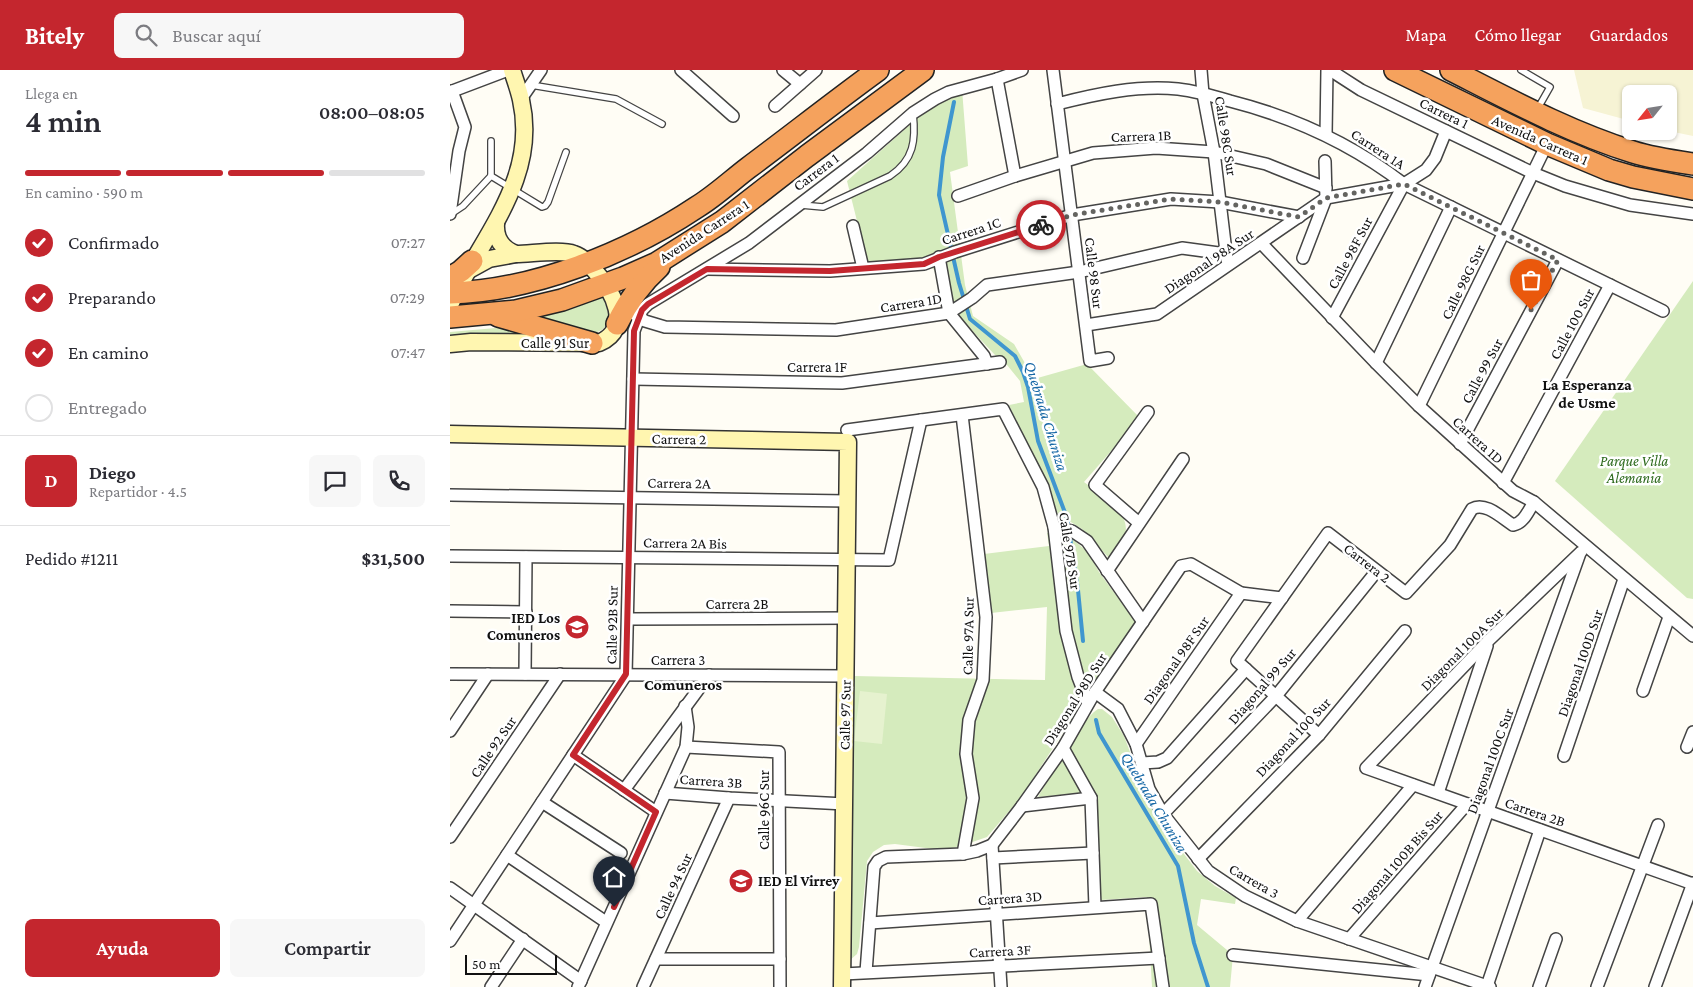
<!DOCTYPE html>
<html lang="es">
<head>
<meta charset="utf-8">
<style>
  :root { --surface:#fff; --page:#f7f7f7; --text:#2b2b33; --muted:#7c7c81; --line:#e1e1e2; --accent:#c4262e }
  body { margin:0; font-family:"Crimson Pro",serif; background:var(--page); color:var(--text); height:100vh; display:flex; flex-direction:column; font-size:19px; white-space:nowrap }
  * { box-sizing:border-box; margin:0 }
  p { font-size:16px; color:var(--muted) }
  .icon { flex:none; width:28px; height:28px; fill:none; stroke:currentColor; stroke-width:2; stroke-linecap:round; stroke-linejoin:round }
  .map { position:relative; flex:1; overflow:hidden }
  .drawer { display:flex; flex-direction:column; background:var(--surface); width:450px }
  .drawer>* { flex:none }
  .needle { width:32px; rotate:240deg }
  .fabs { position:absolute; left:1172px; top:15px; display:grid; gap:10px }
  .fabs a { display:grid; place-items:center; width:55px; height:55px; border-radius:8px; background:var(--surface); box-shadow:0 1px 4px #0004; font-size:25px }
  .scale { position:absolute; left:15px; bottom:12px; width:92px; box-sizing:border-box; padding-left:5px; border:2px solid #111; border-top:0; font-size:14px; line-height:18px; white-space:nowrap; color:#111; -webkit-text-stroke:4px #fff; paint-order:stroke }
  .pin { position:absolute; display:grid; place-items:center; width:42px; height:42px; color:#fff; margin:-51px -21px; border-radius:50% 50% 50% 0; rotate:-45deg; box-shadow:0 0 5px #0007 }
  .pin .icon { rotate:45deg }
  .courier { position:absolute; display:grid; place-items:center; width:50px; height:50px; margin:-25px; border:4px solid #c4262e; border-radius:50%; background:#fff; color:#222; box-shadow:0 1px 6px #0007 }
  .summary em { font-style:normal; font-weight:600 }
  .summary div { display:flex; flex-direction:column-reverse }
  .summary { display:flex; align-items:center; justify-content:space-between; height:85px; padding:0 25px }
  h1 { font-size:32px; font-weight:600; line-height:38px }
  .bar { display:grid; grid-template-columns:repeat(4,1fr); gap:8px 5px; align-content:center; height:60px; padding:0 25px }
  .bar i { height:6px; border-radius:4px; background:var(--line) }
  .bar .selected { background:var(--accent) }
  .bar p { grid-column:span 4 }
  .line { display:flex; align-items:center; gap:12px; padding:0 25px; border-top:1px solid var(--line) }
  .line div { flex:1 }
  .round { display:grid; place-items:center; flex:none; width:52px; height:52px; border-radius:8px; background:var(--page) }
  ol { padding:0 25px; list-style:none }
  li { display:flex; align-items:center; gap:15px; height:55px }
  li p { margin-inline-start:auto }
  li .icon { padding:5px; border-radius:50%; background:var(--accent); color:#fff; stroke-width:4 }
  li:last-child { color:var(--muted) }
  li i { width:28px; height:28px; border:2px solid var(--line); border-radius:50% }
  .button { display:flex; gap:10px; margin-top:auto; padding:10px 25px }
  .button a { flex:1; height:58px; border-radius:8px; background:var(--accent); color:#fff; font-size:20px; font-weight:600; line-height:58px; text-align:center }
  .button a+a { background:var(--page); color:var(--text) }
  header { display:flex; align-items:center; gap:30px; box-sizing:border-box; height:70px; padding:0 25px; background:var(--accent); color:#fff }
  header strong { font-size:24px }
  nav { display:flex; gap:28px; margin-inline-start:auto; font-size:18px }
  .search { width:350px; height:45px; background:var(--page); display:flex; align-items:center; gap:12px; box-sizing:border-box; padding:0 18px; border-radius:8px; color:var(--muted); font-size:19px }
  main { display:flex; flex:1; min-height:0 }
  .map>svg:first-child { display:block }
  .farmland { fill:#f6f3d4 }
  .green { fill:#d5ebbd }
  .pitch { fill:#e6f2cf }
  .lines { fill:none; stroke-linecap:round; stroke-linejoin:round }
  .stream { stroke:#3f96cf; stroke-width:4 }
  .lane-casing { stroke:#444; stroke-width:8 }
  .street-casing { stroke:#444; stroke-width:14 }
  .secondary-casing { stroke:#333; stroke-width:19 }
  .highway-casing { stroke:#222; stroke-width:24 }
  .lane { stroke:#fff; stroke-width:5.5 }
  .street { stroke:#fff; stroke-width:11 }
  .secondary { stroke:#fff6b0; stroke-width:16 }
  .highway { stroke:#f5a25d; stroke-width:21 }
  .done { stroke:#646461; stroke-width:5; stroke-dasharray:0 9 }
  .route { stroke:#c4262e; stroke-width:6 }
  .labels { text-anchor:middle; stroke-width:5; stroke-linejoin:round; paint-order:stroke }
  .street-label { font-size:15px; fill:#111; stroke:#fff }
  .park-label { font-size:15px; font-style:italic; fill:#2f6b1f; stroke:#fff }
  .poi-label { font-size:15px; font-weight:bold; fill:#111; stroke:#fff; text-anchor:end }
  .neighbourhood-label { font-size:16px; font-weight:bold; fill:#111; stroke:#fff }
  .water-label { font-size:16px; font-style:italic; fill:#1768a6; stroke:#fff }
</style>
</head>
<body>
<header>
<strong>Bitely</strong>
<div class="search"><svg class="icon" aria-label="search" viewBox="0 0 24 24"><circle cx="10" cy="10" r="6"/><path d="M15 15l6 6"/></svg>Buscar aquí</div>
<nav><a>Mapa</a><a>Cómo llegar</a><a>Guardados</a></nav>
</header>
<main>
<section class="drawer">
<div class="summary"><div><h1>4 min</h1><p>Llega en</p></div><em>08:00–08:05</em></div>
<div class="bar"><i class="selected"></i><i class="selected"></i><i class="selected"></i><i></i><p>En camino · 590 m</p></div>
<ol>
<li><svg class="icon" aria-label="check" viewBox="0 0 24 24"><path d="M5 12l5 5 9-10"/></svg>Confirmado<p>07:27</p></li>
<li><svg class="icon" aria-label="check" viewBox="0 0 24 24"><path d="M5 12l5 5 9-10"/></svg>Preparando<p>07:29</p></li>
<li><svg class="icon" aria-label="check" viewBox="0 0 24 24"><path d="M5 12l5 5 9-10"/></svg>En camino<p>07:47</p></li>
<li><i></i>Entregado</li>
</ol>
<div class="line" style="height:90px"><b class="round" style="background:var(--accent);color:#fff">D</b><div><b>Diego</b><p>Repartidor · 4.5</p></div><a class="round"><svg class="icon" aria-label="chat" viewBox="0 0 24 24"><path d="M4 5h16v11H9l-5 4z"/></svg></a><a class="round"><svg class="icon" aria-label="phone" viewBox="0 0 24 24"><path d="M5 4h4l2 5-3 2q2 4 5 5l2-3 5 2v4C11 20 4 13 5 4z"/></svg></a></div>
<div class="line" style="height:65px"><div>Pedido #1211</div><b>$31,500</b></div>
<div class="button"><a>Ayuda</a><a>Compartir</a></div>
</section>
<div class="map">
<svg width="1243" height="917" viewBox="0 0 1243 917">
  <rect width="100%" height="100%" fill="#fffdf5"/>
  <polygon class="farmland" points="1124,0 1243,0 1243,66 1219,61 1219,24 1181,24 1181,51 1133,38"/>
  <g class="green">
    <path d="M512,19L518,96L500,102L515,215L523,246L564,274L584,309L637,294L690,348L634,412C652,426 684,442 674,469C671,475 663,482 658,487L632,459L608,444L559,335L574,332L570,311L557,295L545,285L499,236L484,200L475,192L418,195L397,111L483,34Z"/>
    <polygon points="1243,211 1243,529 1237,528 1105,411"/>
    <path d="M153,227C155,234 160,244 158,250C152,278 101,253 84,248L122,239Z"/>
    <polygon points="67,256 113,270 0,271 0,262"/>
    <polygon points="597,463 616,464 638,482 649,502 687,554 648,608 572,726 537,767 508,777 491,780 445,774 434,775 423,782 417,791 409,877 407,884 399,891 404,606 595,610 597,537 541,543 534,484 599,476"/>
    <path d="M648,639H652L662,647L674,666L697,727L734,784L747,801L765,816L786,828L785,834L751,829L747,855L783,885L780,917H702L697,827L651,830L643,722L588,727C600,707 631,649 648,639Z"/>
  </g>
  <polygon class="pitch" points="410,621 437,624 432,674 404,671"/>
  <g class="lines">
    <g class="stream">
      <polyline points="504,32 493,87 489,125 509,213 520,249 565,286 573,302 578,317 588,371 617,448 628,520 633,571"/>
      <polyline points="646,650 649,663 728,796 744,873 758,917"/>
    </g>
    <defs>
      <g id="lane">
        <polyline points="1071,0 1100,17 1088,38"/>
        <polyline points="81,15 166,29 212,54"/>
        <polyline points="41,71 41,106 92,137 95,136 98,132 116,82"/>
        <path d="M351,135L373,137L440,106C464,90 466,70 463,43"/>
        <polyline points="1,144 13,136 41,106"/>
      </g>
      <g id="street">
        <polyline points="231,0 283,46"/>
        <polyline points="333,0 350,14"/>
        <polyline points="603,0 640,291 658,288"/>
        <polyline points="751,0 753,24 764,82 777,190"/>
        <polyline points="880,0 911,20 1083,103 1115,116 1180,135 1243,144"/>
        <polyline points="547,9 565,106"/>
        <polyline points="0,22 58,0"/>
        <polyline points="71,29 91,0"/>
        <path d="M607,34C646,24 687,15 728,19C745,21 763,26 780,31C843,47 902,74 954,114L1213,241"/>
        <polyline points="325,36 366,0"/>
        <polyline points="876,65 877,0"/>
        <polyline points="508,126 565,106 643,83 706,78 764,82 816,94 876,118"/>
        <polyline points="0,144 9,81 15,57 2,21"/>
        <polyline points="403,156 413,198"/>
        <polyline points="811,173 926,293 969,336 1063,421 1084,432 1243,566"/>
        <polyline points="489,187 499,243 534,286 537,294"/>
        <polyline points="853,188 876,128 875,91"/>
        <polyline points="257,199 380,201 474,194 505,182 622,145 721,129 770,132 849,147"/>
        <polyline points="184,244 195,251 215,257 386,260 499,243 522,228 537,215 629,202 732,178 776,184"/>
        <polyline points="882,248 954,114 976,100 985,88 996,61"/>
        <polyline points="636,255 707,244 876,128 954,114"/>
        <polyline points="926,293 1001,137"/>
        <polyline points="183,309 392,313 550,292"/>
        <polyline points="969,336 1097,74"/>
        <polyline points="512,345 536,547 533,610 519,650 516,684 523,728 513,784"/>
        <polyline points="397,360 553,339 593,417 604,457 616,561 628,607 638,633"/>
        <polyline points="1010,374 1108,190"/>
        <polyline points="1053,413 1160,215"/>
        <polyline points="0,425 398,431"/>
        <polyline points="689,453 645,415 698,342"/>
        <polyline points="604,457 622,461 637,471 693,552"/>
        <polyline points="1131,482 1038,571 916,698 1243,814"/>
        <polyline points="0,486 439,490 471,350"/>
        <polyline points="657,501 733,389"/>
        <polyline points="0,541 76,542"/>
        <polyline points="178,549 397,548"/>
        <polyline points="0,604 396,606"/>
        <polyline points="75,604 76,487"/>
        <polyline points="1193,621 1219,547"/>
        <polyline points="645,622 668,639 686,674 699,719 713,744 758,801 795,826 847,851 1040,917"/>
        <polyline points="0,661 38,604"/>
        <path d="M869,665L787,591L878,463L956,523L1000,475L1022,439C1035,431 1052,448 1063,455C1074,453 1078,441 1084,432"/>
        <polyline points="686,674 791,523"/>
        <polyline points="236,677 329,682 330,917"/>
        <polyline points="1237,677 1243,662"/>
        <polyline points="613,678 641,728 645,837"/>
        <polyline points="123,685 206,742"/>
        <polyline points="1114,686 1174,509"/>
        <polyline points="692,693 708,692 717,688 796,599"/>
        <polyline points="174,720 259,605"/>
        <polyline points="215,723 279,728 395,734"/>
        <polyline points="988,723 1037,576"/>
        <polyline points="92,732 171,783"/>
        <polyline points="572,736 641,728"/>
        <polyline points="713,744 826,626 926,502"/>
        <polyline points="0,767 110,604"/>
        <polyline points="542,775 551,917"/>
        <polyline points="57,785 156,852"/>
        <polyline points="543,788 643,783"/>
        <polyline points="748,789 869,665 955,561"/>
        <polyline points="0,818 131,911"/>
        <polyline points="847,851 963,715"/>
        <polyline points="420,853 701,834 713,917"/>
        <polyline points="899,869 1017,734"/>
        <polyline points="0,871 176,605 184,261 192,240 198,234 299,173 417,83 463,43 485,29 499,22 547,9 572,0"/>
        <polyline points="783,885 979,905"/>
        <polyline points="206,889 330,889"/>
        <polyline points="416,902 424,797 428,791 436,787 513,784 527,781 542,775 572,736 613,678 645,622 731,496 741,494 791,523 832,528"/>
        <polyline points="393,904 709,888"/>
        <polyline points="1037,916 1090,760"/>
        <polyline points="41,917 73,869"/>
        <polyline points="128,917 236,677 238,657 235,636"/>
        <polyline points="193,917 279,728"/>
        <polyline points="975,917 1129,486"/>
        <polyline points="1089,917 1106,869"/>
        <polyline points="1147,917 1208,755"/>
        <polyline points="1205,917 1243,813"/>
      </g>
      <g id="secondary">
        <polyline points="19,200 39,189 66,184"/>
        <path d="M0,235C30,168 89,110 71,30C69,20 65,10 62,0"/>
        <path d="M0,274L21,272L149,273C184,258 162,220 145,201C139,194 133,187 124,184C111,179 81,184 66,184C52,179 45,169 46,154"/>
        <polyline points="0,364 398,372 392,917"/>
      </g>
      <g id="highway">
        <polyline points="945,0 1097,74 1159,100 1183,107 1243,119"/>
        <path d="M1001,0C1060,30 1119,62 1183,82C1202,88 1223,91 1243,94"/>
        <polyline points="0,208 11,201 22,191"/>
        <path d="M0,223C83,221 178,183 247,137C265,126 281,111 298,98C341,66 384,32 428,0"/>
        <polyline points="48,246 142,273"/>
        <polyline points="0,247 66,241 112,230 173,208 207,193 272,152 357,86 473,0"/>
        <path d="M167,254C178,231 190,214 209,197"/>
      </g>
    </defs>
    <use href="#lane" class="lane-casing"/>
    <use href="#street" class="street-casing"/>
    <use href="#secondary" class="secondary-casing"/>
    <use href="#highway" class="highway-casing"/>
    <use href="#lane" class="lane"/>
    <use href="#street" class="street"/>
    <use href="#secondary" class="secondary"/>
    <use href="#highway" class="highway"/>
  </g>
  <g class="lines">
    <polyline class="done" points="591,155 622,145 721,129 770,132 849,147 876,128 954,114 1108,190 1081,240"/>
    <polyline class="route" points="164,837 206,742 123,685 176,604 184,261 192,240 198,234 257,199 380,201 474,194 489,187 591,155"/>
  </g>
  <defs>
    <symbol id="school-disc" viewBox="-11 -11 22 22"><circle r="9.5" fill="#c4262e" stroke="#fff"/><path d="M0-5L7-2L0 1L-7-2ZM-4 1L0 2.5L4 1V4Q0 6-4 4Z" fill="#fff"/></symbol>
  </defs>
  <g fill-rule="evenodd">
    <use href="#school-disc" x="113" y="543" width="28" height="28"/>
    <use href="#school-disc" x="277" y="797" width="28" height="28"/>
  </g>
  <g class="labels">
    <g class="street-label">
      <text transform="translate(994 43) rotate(26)" y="5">Carrera 1</text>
      <text transform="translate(691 66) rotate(-2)" y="5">Carrera 1B</text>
      <text transform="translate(776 66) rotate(81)" y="5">Calle 98C Sur</text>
      <text transform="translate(1090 70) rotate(24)" y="5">Avenida Carrera 1</text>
      <text transform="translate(928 79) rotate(33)" y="5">Carrera 1A</text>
      <text transform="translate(366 102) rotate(-37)" y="5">Carrera 1</text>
      <text transform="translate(254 161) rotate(-33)" y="5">Avenida Carrera 1</text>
      <text transform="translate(521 161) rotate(-18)" y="5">Carrera 1C</text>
      <text transform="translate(900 183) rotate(-62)" y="5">Calle 98F Sur</text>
      <text transform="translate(759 191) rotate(-34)" y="5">Diagonal 98A Sur</text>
      <text transform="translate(644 203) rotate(83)" y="5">Calle 98 Sur</text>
      <text transform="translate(1013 212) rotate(-64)" y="5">Calle 98G Sur</text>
      <text transform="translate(461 233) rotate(-9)" y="5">Carrera 1D</text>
      <text transform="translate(1122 254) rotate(-62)" y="5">Calle 100 Sur</text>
      <text x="105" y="278">Calle 91 Sur</text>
      <text x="367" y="302">Carrera 1F</text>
      <text transform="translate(1032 301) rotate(-62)" y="5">Calle 99 Sur</text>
      <text transform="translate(229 369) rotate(1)" y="5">Carrera 2</text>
      <text transform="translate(1028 370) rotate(42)" y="5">Carrera 1D</text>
      <text transform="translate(229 413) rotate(1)" y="5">Carrera 2A</text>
      <text transform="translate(235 473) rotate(1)" y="5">Carrera 2A Bis</text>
      <text transform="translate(620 481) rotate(81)" y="5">Calle 97B Sur</text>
      <text transform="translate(917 493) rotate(38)" y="5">Carrera 2</text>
      <text x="287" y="539">Carrera 2B</text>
      <text transform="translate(162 555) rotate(-89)" y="5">Calle 92B Sur</text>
      <text transform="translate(518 566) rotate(-89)" y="5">Calle 97A Sur</text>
      <text transform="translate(1012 579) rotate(-45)" y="5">Diagonal 100A Sur</text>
      <text x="228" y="595">Carrera 3</text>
      <text transform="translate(726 590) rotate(-55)" y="5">Diagonal 98F Sur</text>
      <text transform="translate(1130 593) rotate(-71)" y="5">Diagonal 100D Sur</text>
      <text transform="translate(812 616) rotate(-49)" y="5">Diagonal 99 Sur</text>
      <text transform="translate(625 629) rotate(-58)" y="5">Diagonal 98D Sur</text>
      <text transform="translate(395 645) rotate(-89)" y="5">Calle 97 Sur</text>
      <text transform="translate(843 667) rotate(-47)" y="5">Diagonal 100 Sur</text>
      <text transform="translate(43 677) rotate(-56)" y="5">Calle 92 Sur</text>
      <text transform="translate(1040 691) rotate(-70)" y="5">Diagonal 100C Sur</text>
      <text transform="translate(261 711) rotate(4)" y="5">Carrera 3B</text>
      <text transform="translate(314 740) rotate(-90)" y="5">Calle 96C Sur</text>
      <text transform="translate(1085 742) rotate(19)" y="5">Carrera 2B</text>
      <text transform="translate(947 792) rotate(-49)" y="5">Diagonal 100B Bis Sur</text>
      <text transform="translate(804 811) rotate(30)" y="5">Carrera 3</text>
      <text transform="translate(223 816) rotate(-65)" y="5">Calle 94 Sur</text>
      <text transform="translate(560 828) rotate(-4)" y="5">Carrera 3D</text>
      <text transform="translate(550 881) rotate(-3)" y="5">Carrera 3F</text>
    </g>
    <g class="park-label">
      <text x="1184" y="396">Parque Villa<tspan x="1184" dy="17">Alemania</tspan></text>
    </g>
    <g class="poi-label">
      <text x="110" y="553">IED Los<tspan x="110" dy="17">Comuneros</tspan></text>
      <text x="308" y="816" text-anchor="start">IED El Virrey</text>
    </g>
    <g class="neighbourhood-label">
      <text x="1137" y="320">La Esperanza<tspan x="1137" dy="18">de Usme</tspan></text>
      <text x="233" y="620">Comuneros</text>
    </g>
    <g class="water-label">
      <text transform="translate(597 346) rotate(73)" y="6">Quebrada Chuniza</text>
      <text transform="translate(705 732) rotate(59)" y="6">Quebrada Chuniza</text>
    </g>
  </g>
</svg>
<div class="fabs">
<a><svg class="needle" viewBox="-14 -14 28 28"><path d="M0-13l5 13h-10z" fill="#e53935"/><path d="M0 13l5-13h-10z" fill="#7c7c81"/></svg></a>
</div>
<div class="scale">50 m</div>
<div class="pin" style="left:1081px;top:240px;background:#ea580c"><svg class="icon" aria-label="bag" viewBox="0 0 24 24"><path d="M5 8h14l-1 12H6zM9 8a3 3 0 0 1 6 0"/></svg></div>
<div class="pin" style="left:164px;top:837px;background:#1f2937"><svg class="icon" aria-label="home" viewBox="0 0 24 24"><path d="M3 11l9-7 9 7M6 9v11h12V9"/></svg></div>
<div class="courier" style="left:591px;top:155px"><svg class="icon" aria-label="bike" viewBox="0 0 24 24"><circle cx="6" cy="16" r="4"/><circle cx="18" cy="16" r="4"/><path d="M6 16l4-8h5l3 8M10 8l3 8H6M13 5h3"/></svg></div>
</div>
</main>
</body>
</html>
